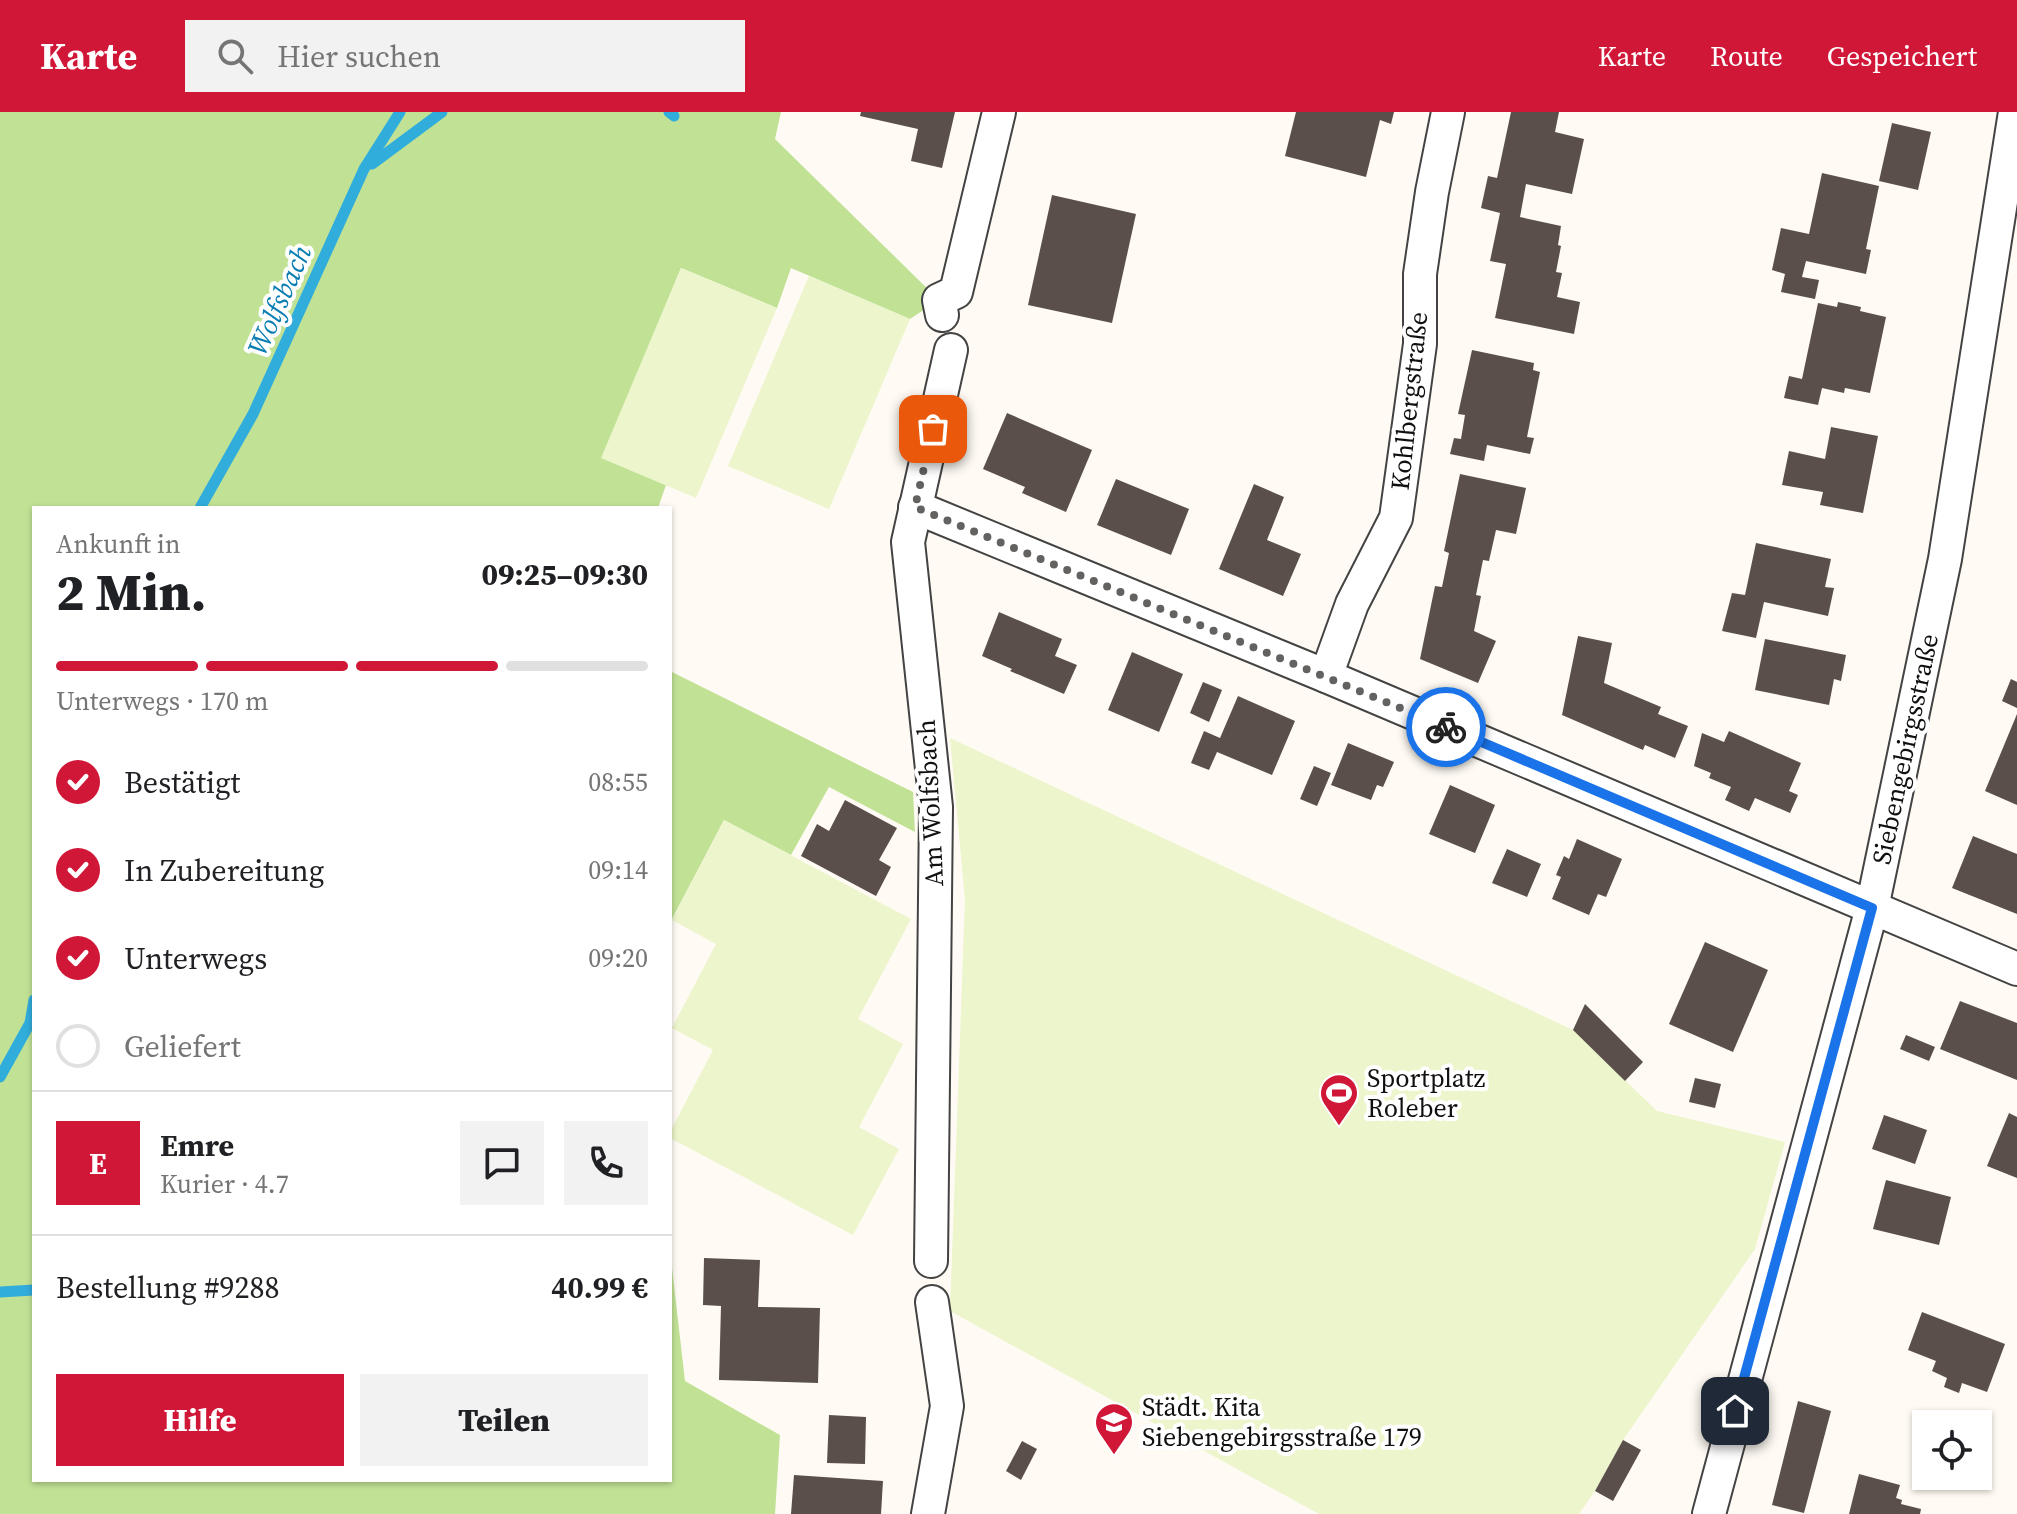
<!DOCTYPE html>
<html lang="de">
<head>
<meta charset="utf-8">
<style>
  :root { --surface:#fff; --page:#f2f2f2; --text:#202124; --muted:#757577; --line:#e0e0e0; --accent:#d11737 }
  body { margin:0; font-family:"Source Serif 4",serif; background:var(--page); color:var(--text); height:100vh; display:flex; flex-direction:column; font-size:30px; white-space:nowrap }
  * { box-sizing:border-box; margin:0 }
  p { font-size:26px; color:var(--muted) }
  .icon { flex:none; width:44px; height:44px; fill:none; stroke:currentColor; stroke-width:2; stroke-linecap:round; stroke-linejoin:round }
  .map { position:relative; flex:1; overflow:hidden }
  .side { position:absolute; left:32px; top:394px; width:640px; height:976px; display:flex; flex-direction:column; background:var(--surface); border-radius:0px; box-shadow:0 2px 6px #0004 }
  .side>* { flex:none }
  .controls { position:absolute; left:1912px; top:1298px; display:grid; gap:16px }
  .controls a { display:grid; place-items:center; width:80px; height:80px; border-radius:0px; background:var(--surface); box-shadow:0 2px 6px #0004; font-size:40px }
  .pin { position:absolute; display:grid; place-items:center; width:68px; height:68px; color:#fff; margin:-34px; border-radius:16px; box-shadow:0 4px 12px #0006 }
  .courier { position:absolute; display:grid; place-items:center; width:80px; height:80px; margin:-40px; border:6px solid #1a73e8; border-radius:50%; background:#fff; color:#222; box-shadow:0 2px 10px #0007 }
  .summary em { font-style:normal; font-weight:800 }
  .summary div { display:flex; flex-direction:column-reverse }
  .summary { display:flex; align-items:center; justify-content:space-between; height:136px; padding:0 24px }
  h1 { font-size:52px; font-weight:800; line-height:60px }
  .bar { display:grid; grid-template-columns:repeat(4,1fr); gap:12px 8px; align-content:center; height:96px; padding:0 24px }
  .bar i { height:10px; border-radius:6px; background:var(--line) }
  .bar .selected { background:var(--accent) }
  .bar p { grid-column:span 4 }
  .line { display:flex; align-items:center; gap:20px; padding:0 24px; border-top:2px solid var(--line) }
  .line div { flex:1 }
  .round { display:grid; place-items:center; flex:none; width:84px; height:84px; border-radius:0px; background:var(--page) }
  ol { padding:0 24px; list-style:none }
  li { display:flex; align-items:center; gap:24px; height:88px }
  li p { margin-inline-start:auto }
  li .icon { padding:8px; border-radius:50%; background:var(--accent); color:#fff; stroke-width:4 }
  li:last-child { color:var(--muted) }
  li i { width:44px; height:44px; border:4px solid var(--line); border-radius:50% }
  .primary-button { display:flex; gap:16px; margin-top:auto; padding:16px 24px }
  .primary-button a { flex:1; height:92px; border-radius:0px; background:var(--accent); color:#fff; font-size:32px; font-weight:800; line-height:92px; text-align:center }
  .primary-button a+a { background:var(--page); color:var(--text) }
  header { display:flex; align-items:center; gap:48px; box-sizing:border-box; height:112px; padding:0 40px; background:var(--accent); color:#fff }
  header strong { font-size:38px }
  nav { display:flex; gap:44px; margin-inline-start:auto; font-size:28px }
  .search { width:560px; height:72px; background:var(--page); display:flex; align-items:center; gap:20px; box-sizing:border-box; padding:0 28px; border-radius:0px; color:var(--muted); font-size:30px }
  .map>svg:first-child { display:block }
  .forest { fill:#c1e295 }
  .pitch { fill:#ecf5cb }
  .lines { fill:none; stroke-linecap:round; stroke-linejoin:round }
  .stream { stroke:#31addc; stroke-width:11 }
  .building { fill:#5b4f4b }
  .street-casing { stroke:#434343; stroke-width:36 }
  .street { stroke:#fff; stroke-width:32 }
  .done { stroke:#646260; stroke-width:8; stroke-dasharray:0 14.4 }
  .route { stroke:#1a73e8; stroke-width:10 }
  .labels { text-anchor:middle; stroke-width:8; stroke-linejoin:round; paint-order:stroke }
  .street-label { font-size:26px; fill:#101010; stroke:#fff }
  .poi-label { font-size:26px; fill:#101010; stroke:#fff; text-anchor:start }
  .water-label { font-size:28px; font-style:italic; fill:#0a7eb2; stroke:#fff }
</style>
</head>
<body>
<header>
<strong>Karte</strong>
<div class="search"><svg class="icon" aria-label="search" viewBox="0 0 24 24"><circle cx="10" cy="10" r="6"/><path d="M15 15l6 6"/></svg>Hier suchen</div>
<nav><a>Karte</a><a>Route</a><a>Gespeichert</a></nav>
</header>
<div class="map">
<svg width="2017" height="1402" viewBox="0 0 2017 1402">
  <rect width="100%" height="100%" fill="#fffbf4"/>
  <g class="forest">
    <polygon points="0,0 781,0 775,27 939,188 910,207 791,156 777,196 681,156 602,346 666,373 658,396 34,396 34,1368 670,1368 670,1138 685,1269 780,1323 775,1402 0,1402"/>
    <polygon points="670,559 913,680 915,720 829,675 791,743 724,708 672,807 670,841"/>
  </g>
  <g class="pitch">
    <polygon points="681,156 777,196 696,386 601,346"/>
    <polygon points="809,164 910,207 829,397 728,354"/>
    <polygon points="950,626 1573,918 1657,999 1785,1030 1755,1137 1623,1328 1595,1379 1579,1402 1319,1402 950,1199 965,788"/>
    <polygon points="724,708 911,807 858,907 903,932 859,1015 899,1037 853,1123 670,1026 670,1020 713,938 672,916 716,832 672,808"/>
  </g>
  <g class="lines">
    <g class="stream">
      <polyline points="669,0 674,4"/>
      <polyline points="372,52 442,0"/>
      <polyline points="200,396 253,302 364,57 400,0"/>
      <polyline points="0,965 30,911 34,888"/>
      <polyline points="0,1180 34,1178"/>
    </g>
  </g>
  <g class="building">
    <polygon points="861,0 955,0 942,56 911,49 918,17 860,4"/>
    <polygon points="1296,0 1394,0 1391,12 1380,8 1366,65 1285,44"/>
    <polygon points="1511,0 1559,0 1555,20 1584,27 1572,82 1526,72 1520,105 1561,114 1558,133 1561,134 1556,160 1562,161 1557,185 1580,190 1574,222 1495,206 1506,152 1490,149 1500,101 1481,96 1488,64 1497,66"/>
    <polygon points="1892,11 1931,20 1918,78 1879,69"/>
    <polygon points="1822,61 1879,74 1866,137 1871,138 1866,162 1806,149 1802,165 1819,168 1815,187 1781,180 1785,162 1772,158 1781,116 1809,122"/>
    <polygon points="1052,83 1136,102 1112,211 1028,193"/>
    <polygon points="1838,190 1861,195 1860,199 1886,205 1870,281 1845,276 1844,281 1822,276 1818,293 1784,286 1789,264 1802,267 1818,191 1837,195"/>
    <polygon points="1472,238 1534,251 1533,258 1540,260 1527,325 1534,326 1530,342 1487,333 1484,349 1450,342 1454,326 1461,327 1465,303 1458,302"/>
    <polygon points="1007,301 1092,338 1066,400 1022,381 1025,375 983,357"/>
    <polygon points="1831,315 1878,324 1863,401 1820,393 1823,380 1782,373 1789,339 1825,347"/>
    <polygon points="1460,362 1526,376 1516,422 1496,418 1489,449 1483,448 1476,483 1481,484 1474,519 1496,529 1478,571 1420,547 1435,474 1442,475 1449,441 1444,439"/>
    <polygon points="1116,367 1189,397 1171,443 1097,413"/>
    <polygon points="1254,372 1284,385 1267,428 1301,442 1283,484 1219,457"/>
    <polygon points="1756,431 1831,447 1825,475 1834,476 1828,504 1764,490 1756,526 1722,519 1732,481 1745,483"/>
    <polygon points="999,500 1062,527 1055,544 1077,553 1064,582 1010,559 1012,557 982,544"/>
    <polygon points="1578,524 1612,531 1604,571 1661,595 1658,602 1688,614 1675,646 1645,633 1643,638 1562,603"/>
    <polygon points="1765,527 1846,543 1841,569 1834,567 1829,593 1755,578"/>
    <polygon points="1132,540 1183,562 1159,620 1108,598"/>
    <polygon points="2011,567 2017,570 2017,596 2002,589"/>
    <polygon points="1203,570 1222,578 1209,610 1190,601"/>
    <polygon points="1238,584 1295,609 1272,663 1217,640 1209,658 1191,651 1204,619 1220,626"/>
    <polygon points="2017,602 2017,693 1985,679"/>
    <polygon points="1729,619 1801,651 1789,679 1798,683 1790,701 1755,686 1749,699 1725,688 1731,675 1709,666 1711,661 1694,654 1702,621 1724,630"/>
    <polygon points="1348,631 1394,650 1383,675 1377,673 1371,688 1331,673"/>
    <polygon points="1314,654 1331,661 1317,694 1300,687"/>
    <polygon points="1450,673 1495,693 1475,741 1429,722"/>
    <polygon points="845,688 897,716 879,748 891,755 876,784 801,744 817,712 829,719"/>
    <polygon points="1973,724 2017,742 2017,802 1952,776"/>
    <polygon points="1577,727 1622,747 1606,785 1598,782 1589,803 1552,787 1561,765 1556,763 1564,744 1569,747"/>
    <polygon points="1507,737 1541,752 1527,785 1492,771"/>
    <polygon points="1705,830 1768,858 1733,940 1669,912"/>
    <polygon points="1960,889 2017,911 2017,968 1940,937"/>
    <polygon points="1585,892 1643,950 1625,969 1573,918"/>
    <polygon points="1906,923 1935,935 1929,949 1900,937"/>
    <polygon points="1695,966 1721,972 1715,996 1689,990"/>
    <polygon points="2009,1001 2017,1005 2017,1066 1987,1054"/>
    <polygon points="1884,1003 1927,1018 1915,1052 1872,1037"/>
    <polygon points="1886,1068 1951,1085 1939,1133 1873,1117"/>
    <polygon points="704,1146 760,1148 758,1195 820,1196 818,1271 719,1268 721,1194 703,1193"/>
    <polygon points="1922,1200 2005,1232 1987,1280 1962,1271 1959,1281 1944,1275 1947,1266 1932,1259 1936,1249 1908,1238"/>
    <polygon points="1798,1289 1831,1299 1804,1401 1772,1393"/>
    <polygon points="829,1303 866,1305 865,1352 827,1351"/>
    <polygon points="1623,1328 1641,1338 1613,1389 1595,1379"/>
    <polygon points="1022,1329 1037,1337 1021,1368 1006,1359"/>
    <polygon points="1859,1362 1900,1373 1896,1386 1902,1388 1901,1392 1921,1397 1920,1402 1849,1402"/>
    <polygon points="794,1363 883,1369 881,1402 791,1402"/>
  </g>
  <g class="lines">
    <defs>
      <g id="street">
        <polyline points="942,203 939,188 956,180 999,0"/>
        <polyline points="915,395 1326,564 2017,857"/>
        <polyline points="1326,564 1352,492 1396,406 1420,232 1420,162 1432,80 1448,0"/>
        <polyline points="931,1149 936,695 908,430 951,238"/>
        <polyline points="928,1402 947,1294 932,1190"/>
        <polyline points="1709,1402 1872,796 1945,447 2015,0"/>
      </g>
    </defs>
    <use href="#street" class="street-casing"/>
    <use href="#street" class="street"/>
  </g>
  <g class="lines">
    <polyline class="done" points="933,317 915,395 1446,615"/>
    <polyline class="route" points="1446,615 1872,796 1735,1299"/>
  </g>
  <defs>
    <symbol id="stadium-pin" viewBox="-11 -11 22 30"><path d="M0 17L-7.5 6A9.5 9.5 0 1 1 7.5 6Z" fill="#d11737" stroke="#fff"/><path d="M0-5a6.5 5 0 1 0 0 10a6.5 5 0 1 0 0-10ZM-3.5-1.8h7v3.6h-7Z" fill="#fff"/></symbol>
    <symbol id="school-pin" viewBox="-11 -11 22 30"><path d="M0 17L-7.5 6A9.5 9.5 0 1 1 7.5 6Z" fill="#d11737" stroke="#fff"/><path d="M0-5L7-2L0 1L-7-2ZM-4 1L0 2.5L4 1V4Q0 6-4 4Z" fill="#fff"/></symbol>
  </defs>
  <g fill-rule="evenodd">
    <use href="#stadium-pin" x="1317" y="959" width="44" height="60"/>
    <use href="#school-pin" x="1092" y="1288" width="44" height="60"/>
  </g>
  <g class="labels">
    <g class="street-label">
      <text transform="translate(1409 289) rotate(-84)" y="9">Kohlbergstraße</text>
      <text transform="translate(1905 637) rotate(-78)" y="9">Siebengebirgsstraße</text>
      <text transform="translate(930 691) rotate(-93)" y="9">Am Wolfsbach</text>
    </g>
    <g class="poi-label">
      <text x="1367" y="975">Sportplatz<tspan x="1367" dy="30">Roleber</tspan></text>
      <text x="1142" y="1304">Städt. Kita<tspan x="1142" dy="30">Siebengebirgsstraße 179</tspan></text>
    </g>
    <g class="water-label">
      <text transform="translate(279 188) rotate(-66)" y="10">Wolfsbach</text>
    </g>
  </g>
</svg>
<div class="controls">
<a><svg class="icon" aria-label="locate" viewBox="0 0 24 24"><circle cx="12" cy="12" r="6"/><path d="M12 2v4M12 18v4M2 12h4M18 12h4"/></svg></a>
</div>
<div class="pin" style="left:933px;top:317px;background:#ea580c"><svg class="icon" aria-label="bag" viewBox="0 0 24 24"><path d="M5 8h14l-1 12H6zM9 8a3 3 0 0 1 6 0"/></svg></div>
<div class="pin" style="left:1735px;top:1299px;background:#1f2937"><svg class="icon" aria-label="home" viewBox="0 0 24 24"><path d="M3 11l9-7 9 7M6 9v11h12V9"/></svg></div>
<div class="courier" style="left:1446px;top:615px"><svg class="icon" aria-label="bike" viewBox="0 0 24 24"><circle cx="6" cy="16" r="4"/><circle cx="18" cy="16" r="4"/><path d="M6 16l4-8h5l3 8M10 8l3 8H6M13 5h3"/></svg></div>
<section class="side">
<div class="summary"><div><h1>2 Min.</h1><p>Ankunft in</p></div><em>09:25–09:30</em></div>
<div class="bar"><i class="selected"></i><i class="selected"></i><i class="selected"></i><i></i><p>Unterwegs · 170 m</p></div>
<ol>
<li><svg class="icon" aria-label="check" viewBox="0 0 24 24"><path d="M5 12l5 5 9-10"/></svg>Bestätigt<p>08:55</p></li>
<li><svg class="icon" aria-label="check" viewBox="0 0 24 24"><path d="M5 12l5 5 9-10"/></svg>In Zubereitung<p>09:14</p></li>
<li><svg class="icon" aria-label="check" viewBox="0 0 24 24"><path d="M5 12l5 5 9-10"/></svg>Unterwegs<p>09:20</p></li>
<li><i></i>Geliefert</li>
</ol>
<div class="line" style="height:144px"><b class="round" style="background:var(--accent);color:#fff">E</b><div><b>Emre</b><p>Kurier · 4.7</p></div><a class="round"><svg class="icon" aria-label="chat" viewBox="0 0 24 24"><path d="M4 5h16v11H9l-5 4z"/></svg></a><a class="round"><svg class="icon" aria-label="phone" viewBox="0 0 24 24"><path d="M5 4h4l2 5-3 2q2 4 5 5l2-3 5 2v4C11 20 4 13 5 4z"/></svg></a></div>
<div class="line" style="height:104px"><div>Bestellung #9288</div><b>40.99 €</b></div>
<div class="primary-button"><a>Hilfe</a><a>Teilen</a></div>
</section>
</div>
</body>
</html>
